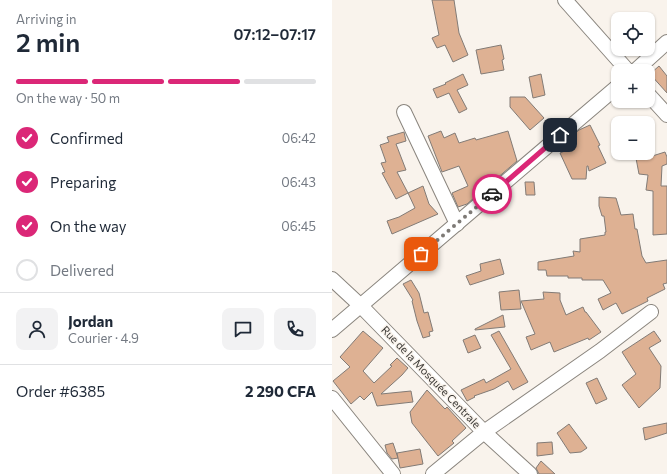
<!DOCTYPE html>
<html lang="en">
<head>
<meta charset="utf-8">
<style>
  :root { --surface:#fff; --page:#f2f2f3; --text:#1f2937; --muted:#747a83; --line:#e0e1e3; --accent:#db2777 }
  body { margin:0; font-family:Commissioner,sans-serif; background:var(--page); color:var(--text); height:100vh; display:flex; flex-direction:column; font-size:15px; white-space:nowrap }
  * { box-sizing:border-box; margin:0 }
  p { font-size:13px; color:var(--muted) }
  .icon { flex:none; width:22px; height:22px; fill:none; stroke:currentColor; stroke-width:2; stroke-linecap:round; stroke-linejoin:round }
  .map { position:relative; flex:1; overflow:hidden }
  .panel { display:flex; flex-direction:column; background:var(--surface); width:332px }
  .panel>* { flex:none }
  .buttons { position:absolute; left:279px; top:12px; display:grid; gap:8px }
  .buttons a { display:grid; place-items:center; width:44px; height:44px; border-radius:8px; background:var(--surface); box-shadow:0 1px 3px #0004; font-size:20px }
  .pin { position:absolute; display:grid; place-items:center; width:34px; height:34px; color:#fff; margin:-17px; border-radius:8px; box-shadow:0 2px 6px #0006 }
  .courier { position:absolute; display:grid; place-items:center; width:40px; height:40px; margin:-20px; border:3px solid #db2777; border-radius:50%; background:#fff; color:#222; box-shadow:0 1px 5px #0007 }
  .headline em { font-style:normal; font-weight:600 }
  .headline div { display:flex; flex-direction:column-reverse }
  .headline { display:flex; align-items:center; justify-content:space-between; height:68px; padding:0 16px }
  h1 { font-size:26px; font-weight:600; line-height:30px }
  .bar { display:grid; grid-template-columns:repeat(4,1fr); gap:6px 4px; align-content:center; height:48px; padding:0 16px }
  .bar i { height:5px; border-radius:3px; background:var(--line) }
  .bar .active { background:var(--accent) }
  .bar p { grid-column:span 4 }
  .line { display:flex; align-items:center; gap:10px; padding:0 16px; border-top:1px solid var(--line) }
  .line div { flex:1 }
  .round { display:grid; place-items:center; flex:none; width:42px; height:42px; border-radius:8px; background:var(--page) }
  ol { padding:0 16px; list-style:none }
  li { display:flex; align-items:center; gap:12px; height:44px }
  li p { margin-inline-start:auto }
  li .icon { padding:4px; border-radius:50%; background:var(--accent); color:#fff; stroke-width:4 }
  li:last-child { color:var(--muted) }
  li i { width:22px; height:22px; border:2px solid var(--line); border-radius:50% }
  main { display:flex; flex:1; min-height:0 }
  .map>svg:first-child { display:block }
  .building { fill:#deb193; stroke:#827b76 }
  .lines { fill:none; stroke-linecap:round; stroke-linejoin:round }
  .minor-casing { stroke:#8a857e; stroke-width:16 }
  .minor { stroke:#fff; stroke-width:14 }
  .done { stroke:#7e7a76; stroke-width:4; stroke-dasharray:0 7.2 }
  .route { stroke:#db2777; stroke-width:5 }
  .labels { text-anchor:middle; stroke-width:3; stroke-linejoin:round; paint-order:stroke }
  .street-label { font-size:11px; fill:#3b3936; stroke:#f9f3ec }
</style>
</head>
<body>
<main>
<section class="panel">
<div class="headline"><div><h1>2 min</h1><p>Arriving in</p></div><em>07:12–07:17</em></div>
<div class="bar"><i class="active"></i><i class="active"></i><i class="active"></i><i></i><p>On the way · 50 m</p></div>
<ol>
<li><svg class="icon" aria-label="check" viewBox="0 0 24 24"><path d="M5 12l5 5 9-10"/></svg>Confirmed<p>06:42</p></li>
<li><svg class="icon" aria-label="check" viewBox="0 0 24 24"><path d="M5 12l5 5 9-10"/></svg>Preparing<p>06:43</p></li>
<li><svg class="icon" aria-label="check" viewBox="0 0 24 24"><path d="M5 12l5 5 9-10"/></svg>On the way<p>06:45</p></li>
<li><i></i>Delivered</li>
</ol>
<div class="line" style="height:72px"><a class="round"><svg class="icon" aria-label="person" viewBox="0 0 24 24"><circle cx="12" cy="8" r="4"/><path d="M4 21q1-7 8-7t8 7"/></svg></a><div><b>Jordan</b><p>Courier · 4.9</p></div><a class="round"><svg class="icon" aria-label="chat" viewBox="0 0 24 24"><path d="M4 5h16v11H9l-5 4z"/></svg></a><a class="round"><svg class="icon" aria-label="phone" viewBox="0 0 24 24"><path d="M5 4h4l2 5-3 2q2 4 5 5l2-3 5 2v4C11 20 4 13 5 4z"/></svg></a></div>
<div class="line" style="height:52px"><div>Order #6385</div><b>2 290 CFA</b></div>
</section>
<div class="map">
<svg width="335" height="474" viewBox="0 0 335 474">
  <rect width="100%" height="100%" fill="#f9f3ec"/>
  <g class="building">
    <polygon points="100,0 122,0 127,33 136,55 121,62 113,45 105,48 100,38 107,35"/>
    <polygon points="169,45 172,59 170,60 172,70 149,74 144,50"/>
    <polygon points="327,66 335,76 335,93 318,74"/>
    <polygon points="131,74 136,85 125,90 135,109 127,113 117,93 105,98 101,89 114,84 113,83"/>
    <polygon points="209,74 213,95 201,98 197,77"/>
    <polygon points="178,97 193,97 212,118 198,130 178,107"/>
    <polygon points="258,125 268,145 266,146 274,163 257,171 256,166 255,166 254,179 240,179 228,153 240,148 236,140 247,130"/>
    <polygon points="109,131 112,138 123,133 127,143 143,138 144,140 176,131 185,161 135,204 126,207 120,193 136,186 127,166 110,172 96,136"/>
    <polygon points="72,132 74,141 64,144 74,170 65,172 76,193 64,199 50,173 53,172 49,163 54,162 48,145 57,142 55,137"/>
    <polygon points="333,152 335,157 335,164 330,166 329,186 335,186 335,234 321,235 321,191 314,190 316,175 307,174 303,153 313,153 314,158"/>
    <polygon points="193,182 202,182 203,195 194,195"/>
    <polygon points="91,186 97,204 106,214 60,234 55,221 67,217 83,208 76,193"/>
    <polygon points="267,197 284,198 289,215 301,214 303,229 305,229 310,256 314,263 335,260 335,283 331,284 333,289 315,298 316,301 290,314 284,303 271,310 266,299 279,293 271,280 250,280 250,278 236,278 236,276 215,276 214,270 206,270 206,262 242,256 241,251 248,252 248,239 273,235 273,232 274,232 272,216 270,216 267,206"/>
    <polygon points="168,259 172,274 138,285 134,276 149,271 148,264"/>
    <polygon points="79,280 87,293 92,313 96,312 101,331 97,332 98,336 91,338 85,321 80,301 81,300 71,284"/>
    <polygon points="187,290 189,309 169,310 167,292"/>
    <polygon points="211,292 228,293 228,300 234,315 251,307 253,312 254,312 269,332 257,340 256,338 222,352 218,342 199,350 194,337 203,334 189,301 212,299"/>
    <polygon points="171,315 173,327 143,330 143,329"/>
    <polygon points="31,331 51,348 31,371 42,383 60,366 58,365 65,358 76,368 70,375 49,394 79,391 81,402 45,406 40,392 32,400 28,396 19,404 1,381 18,367 8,357"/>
    <polygon points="167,331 196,382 181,390 176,381 162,389 142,396 143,397 135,401 129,390 152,379 154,383 179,369 159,335"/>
    <polygon points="322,331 329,341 317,348 329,366 328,388 307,408 290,385 304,374 290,352"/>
    <polygon points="143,335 149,348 136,353 131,340"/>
    <polygon points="265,378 275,399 264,404 254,383"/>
    <polygon points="95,390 113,409 115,407 134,428 120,441 122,443 106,456 80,423 78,412"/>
    <polygon points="335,423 335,433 313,440 311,428"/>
    <polygon points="237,424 255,448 249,452 238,453 225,433"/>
    <polygon points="220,442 221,454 205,456 205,443"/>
    <polygon points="61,443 66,458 60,459 55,453 53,445"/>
    <polygon points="88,449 91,464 68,468 65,453"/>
    <polygon points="209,461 223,474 207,474 204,468"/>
  </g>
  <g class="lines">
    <defs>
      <g id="minor">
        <polyline points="233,0 296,71"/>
        <polyline points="303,71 335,42"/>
        <polyline points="316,94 335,115"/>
        <polyline points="72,112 125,224"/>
        <polyline points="0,279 29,306 152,432 198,474"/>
        <polyline points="0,330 286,86"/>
        <polyline points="0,398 61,474"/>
        <polyline points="101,474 152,432 268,351 319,312"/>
      </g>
    </defs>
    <use href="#minor" class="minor-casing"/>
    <use href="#minor" class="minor"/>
  </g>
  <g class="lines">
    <polyline class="done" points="89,254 160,194"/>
    <polyline class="route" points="160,194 228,135"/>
  </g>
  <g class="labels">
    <g class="street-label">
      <text transform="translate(99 377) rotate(46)" y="4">Rue de la Mosquée Centrale</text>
    </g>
  </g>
</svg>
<div class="buttons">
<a><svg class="icon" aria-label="locate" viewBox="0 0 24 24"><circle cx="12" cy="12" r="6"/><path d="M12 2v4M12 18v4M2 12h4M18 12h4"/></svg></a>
<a>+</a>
<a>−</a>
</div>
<div class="pin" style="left:89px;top:254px;background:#ea580c"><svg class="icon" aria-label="bag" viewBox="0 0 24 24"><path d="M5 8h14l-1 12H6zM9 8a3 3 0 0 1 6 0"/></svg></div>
<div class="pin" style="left:228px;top:135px;background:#1f2937"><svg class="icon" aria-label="home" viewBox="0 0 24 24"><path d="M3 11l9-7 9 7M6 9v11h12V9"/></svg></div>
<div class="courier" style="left:160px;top:194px"><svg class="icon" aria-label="car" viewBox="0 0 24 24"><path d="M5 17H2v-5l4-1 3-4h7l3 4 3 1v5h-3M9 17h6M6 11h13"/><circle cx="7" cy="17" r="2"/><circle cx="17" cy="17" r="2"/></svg></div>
</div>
</main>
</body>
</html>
